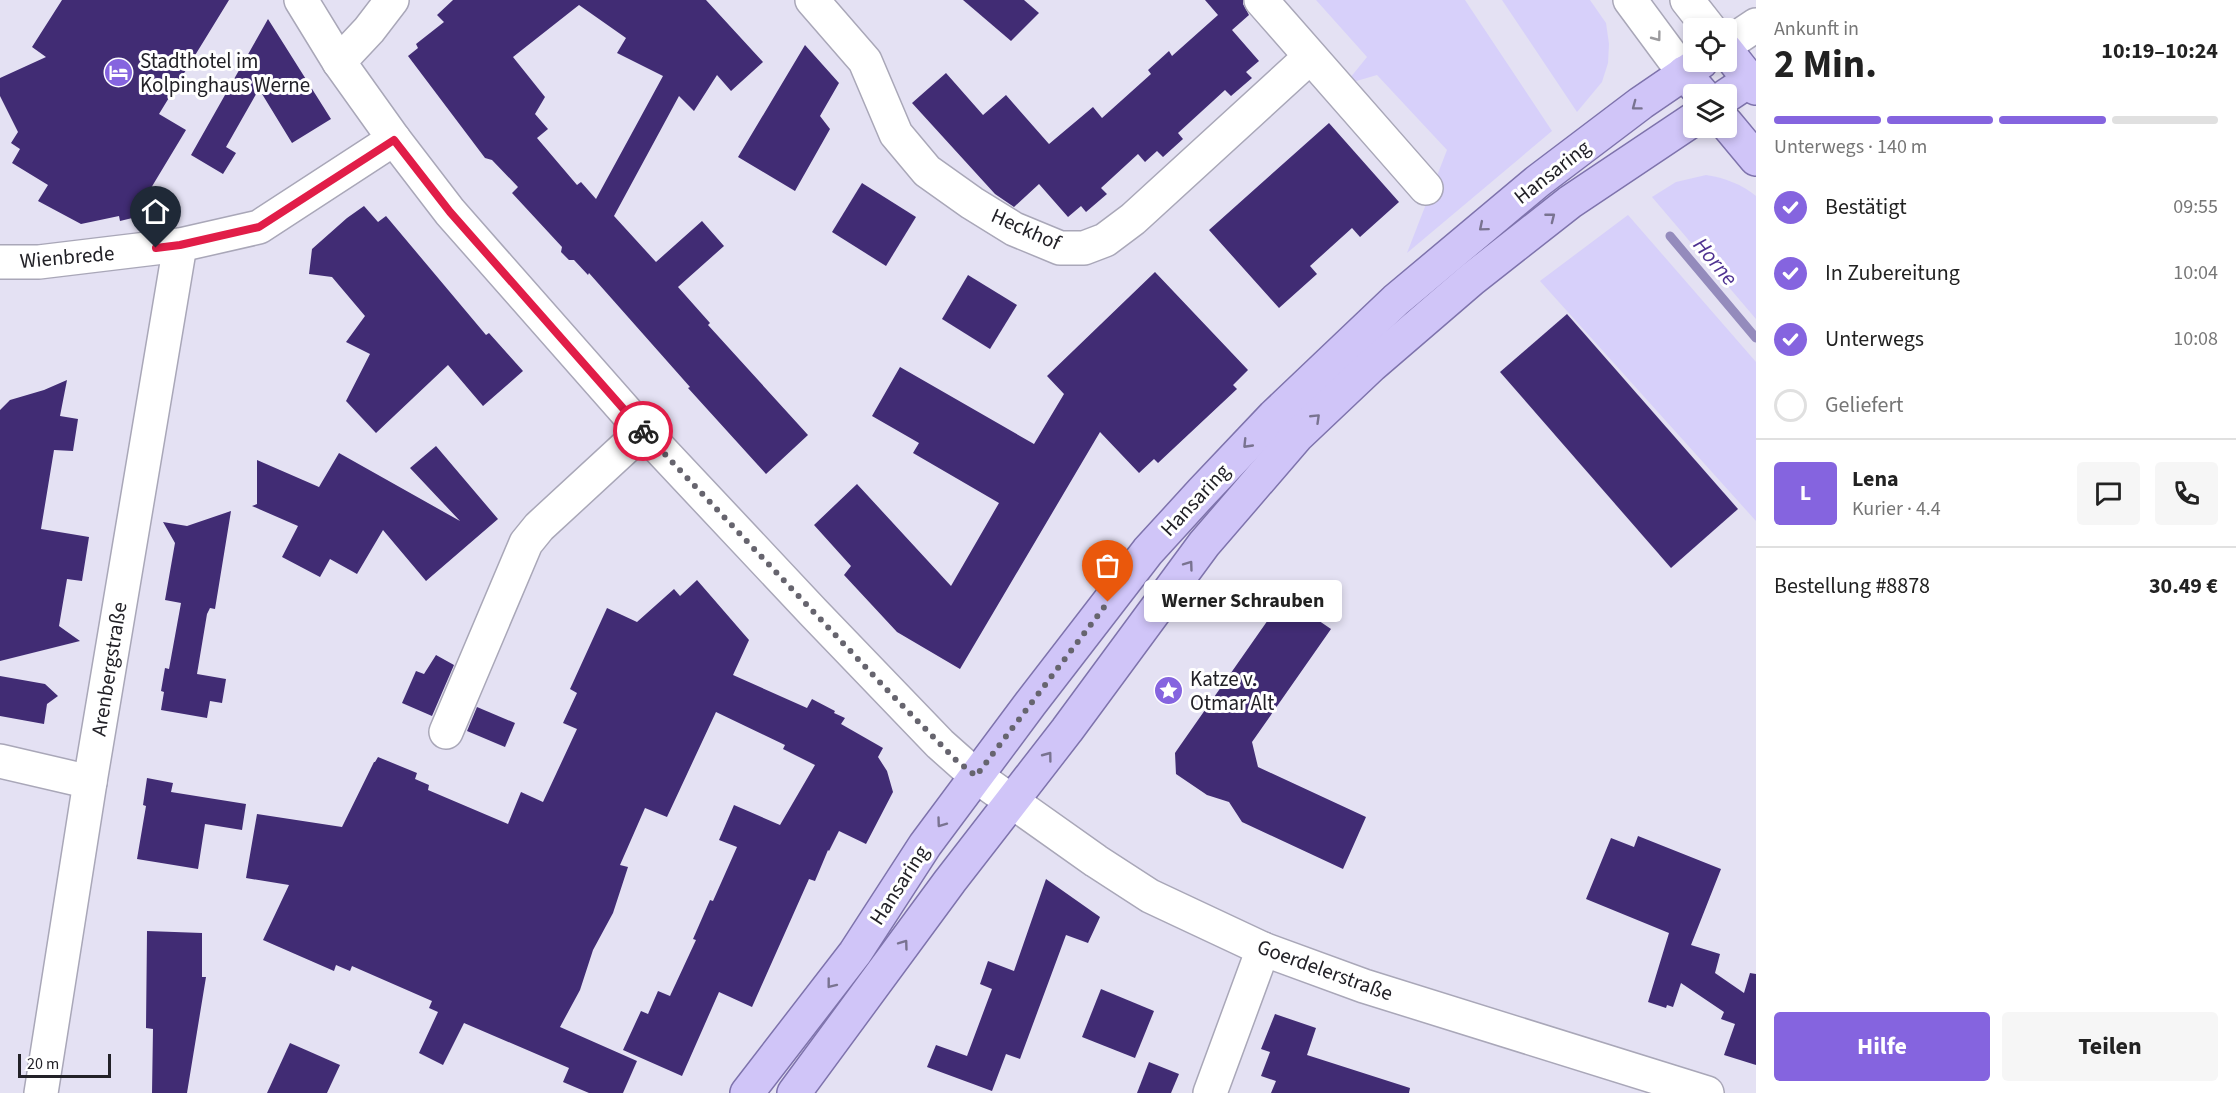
<!DOCTYPE html>
<html lang="de">
<head>
<meta charset="utf-8">
<style>
  :root { --surface:#fff; --page:#f6f6f6; --text:#222; --muted:#767676; --line:#e0e0e0; --accent:#8564df }
  body { margin:0; font-family:"Source Sans 3",sans-serif; background:var(--page); color:var(--text); height:100vh; display:flex; flex-direction:column; font-size:22px; white-space:nowrap }
  * { box-sizing:border-box; margin:0 }
  p { font-size:20px; color:var(--muted) }
  .icon { flex:none; width:33px; height:33px; fill:none; stroke:currentColor; stroke-width:2; stroke-linecap:round; stroke-linejoin:round }
  .map { position:relative; flex:1; overflow:hidden }
  .panel { display:flex; flex-direction:column; background:var(--surface); width:480px }
  .panel>* { flex:none }
  .buttons { position:absolute; left:1683px; top:18px; display:grid; gap:12px }
  .buttons a { display:grid; place-items:center; width:54px; height:54px; border-radius:6px; background:var(--surface); box-shadow:0 3px 9px #0003; font-size:30px }
  .scale { position:absolute; left:18px; bottom:15px; width:93px; box-sizing:border-box; padding-left:6px; border:3px solid #222127; border-top:0; font-size:16px; line-height:21px; white-space:nowrap; color:#222127; -webkit-text-stroke:4px #fff; paint-order:stroke }
  .pin { position:absolute; display:grid; place-items:center; width:51px; height:51px; color:#fff; margin:-62px -26px; border-radius:50% 50% 50% 0; rotate:-45deg; box-shadow:0 0 6px #0007 }
  .pin .icon { rotate:45deg }
  .courier { position:absolute; display:grid; place-items:center; width:60px; height:60px; margin:-30px; border:4px solid #e11d48; border-radius:50%; background:#fff; color:#222; box-shadow:0 2px 8px #0007 }
  .bubble { position:absolute; height:42px; border-radius:6px; background:var(--surface); box-shadow:0 3px 9px #0003; font-size:20px; font-weight:700; line-height:42px; text-align:center }
  .head em { font-style:normal; font-weight:700 }
  .head div { display:flex; flex-direction:column-reverse }
  .head { display:flex; align-items:center; justify-content:space-between; height:102px; padding:0 18px }
  h1 { font-size:39px; font-weight:700; line-height:45px }
  .bar { display:grid; grid-template-columns:repeat(4,1fr); gap:9px 6px; align-content:center; height:72px; padding:0 18px }
  .bar i { height:8px; border-radius:4px; background:var(--line) }
  .bar .active { background:var(--accent) }
  .bar p { grid-column:span 4 }
  .line { display:flex; align-items:center; gap:15px; padding:0 18px; border-top:2px solid var(--line) }
  .line div { flex:1 }
  .round { display:grid; place-items:center; flex:none; width:63px; height:63px; border-radius:6px; background:var(--page) }
  ol { padding:0 18px; list-style:none }
  li { display:flex; align-items:center; gap:18px; height:66px }
  li p { margin-inline-start:auto }
  li .icon { padding:6px; border-radius:50%; background:var(--accent); color:#fff; stroke-width:4 }
  li:last-child { color:var(--muted) }
  li i { width:33px; height:33px; border:3px solid var(--line); border-radius:50% }
  .button { display:flex; gap:12px; margin-top:auto; padding:12px 18px }
  .button a { flex:1; height:69px; border-radius:6px; background:var(--accent); color:#fff; font-size:24px; font-weight:700; line-height:69px; text-align:center }
  .button a+a { background:var(--page); color:var(--text) }
  main { display:flex; flex:1; min-height:0 }
  .map>svg:first-child { display:block }
  .green { fill:#d7d0fa }
  .lines { fill:none; stroke-linecap:round; stroke-linejoin:round }
  .stream { stroke:#948bbc; stroke-width:9 }
  .building { fill:#412c74; fill-rule:evenodd }
  .street-casing { stroke:#a9a7b8; stroke-width:36 }
  .secondary-casing { stroke:#a9a7b8; stroke-width:36 }
  .primary-casing { stroke:#7e73ac; stroke-width:36 }
  .street { stroke:#fff; stroke-width:33 }
  .secondary { stroke:#fff; stroke-width:33 }
  .primary { stroke:#d0c5f8; stroke-width:33 }
  .oneway { stroke:#9c9b9e }
  .oneway2 { stroke:#797390 }
  .done { stroke:#66646e; stroke-width:6; stroke-dasharray:0 10.8 }
  .route { stroke:#e11d48; stroke-width:8 }
  .labels { text-anchor:middle; stroke-width:6; stroke-linejoin:round; paint-order:stroke }
  .poi-label { font-size:21px; fill:#222127; stroke:#fff; text-anchor:start }
  .street-label { font-size:21px; fill:#222127; stroke:#fff }
  .water-label { font-size:22px; font-style:italic; fill:#4f3291; stroke:#fff }
</style>
</head>
<body>
<main>
<div class="map">
<svg width="1756" height="1093" viewBox="0 0 1756 1093">
  <rect width="100%" height="100%" fill="#e4e1f3"/>
  <g class="green">
    <polygon points="1316,0 1465,0 1552,131 1407,253 1447,150 1377,75 1353,82 1350,78 1367,57"/>
    <polygon points="1502,0 1590,0 1606,23 1609,44 1608,63 1602,82 1577,112"/>
    <path d="M1706,175C1725,178 1741,184 1756,196V319L1652,197L1676,182Z"/>
    <polygon points="1628,215 1756,362 1756,521 1540,281"/>
  </g>
  <g class="lines">
    <polyline class="stream" points="1670,236 1756,338"/>
  </g>
  <g class="building">
    <polygon points="62,0 229,0 159,114 186,130 148,193 153,213 120,221 119,216 81,224 38,201 48,185 12,163 20,149 11,143 18,132 0,96 0,78 46,57 32,47"/>
    <path d="M453,0H706L763,62L731,91L717,75L694,111L679,96L614,216L656,262L702,221L724,246L678,287L710,323L708,325L808,435L766,474L688,388L690,387L589,273L588,275L574,260H569L561,252L562,247L512,193L518,187L492,160L485,158L408,56L418,48L416,44L444,22L437,15ZM579,5L626,38L617,53L663,76L596,199L581,182L577,185L537,138L548,129L535,114L545,97L513,57Z"/>
    <polygon points="963,0 1024,0 1039,13 1011,41"/>
    <polygon points="1205,0 1243,0 1243,4 1249,15 1232,30 1259,61 1246,72 1252,78 1231,96 1225,90 1213,101 1178,133 1183,139 1163,157 1157,151 1145,162 1138,154 1101,188 1107,194 1086,212 1081,206 1068,217 1039,184 1014,207 995,194 912,103 946,73 983,115 1006,95 1049,144 1093,107 1102,118 1151,74 1148,70 1158,61 1169,51 1172,56 1218,15"/>
    <polygon points="268,19 331,119 292,143 259,89 226,147 236,153 223,174 191,155"/>
    <polygon points="805,45 839,83 820,116 830,129 795,191 738,157"/>
    <polygon points="1329,123 1399,202 1360,237 1352,228 1310,266 1317,274 1279,308 1209,230"/>
    <polygon points="862,183 916,217 886,266 832,232"/>
    <polygon points="364,206 378,222 386,216 486,335 489,333 523,371 483,406 448,365 376,433 346,401 370,354 346,342 365,316 332,277 309,274 312,249 347,218"/>
    <polygon points="1155,272 1248,370 1233,385 1237,389 1158,463 1154,459 1139,473 1100,432 960,669 897,632 844,575 851,566 814,525 857,484 951,586 999,503 913,453 919,443 872,416 900,367 1034,444 1064,394 1047,376"/>
    <polygon points="968,275 1017,305 990,349 942,319"/>
    <polygon points="1567,314 1738,509 1671,568 1500,372"/>
    <polygon points="67,380 60,416 78,419 73,451 54,450 41,529 89,537 82,581 67,579 59,626 80,641 0,661 0,410 10,400 44,390"/>
    <polygon points="436,446 498,519 426,581 383,530 357,574 330,559 320,577 282,557 298,526 252,506 257,504 257,460 319,487 339,453 460,521 410,468"/>
    <polygon points="231,511 215,609 210,608 207,614 197,674 226,679 222,703 210,701 207,718 161,710 164,692 161,691 165,668 169,669 181,603 165,600 175,543 163,522 187,526"/>
    <polygon points="697,580 749,640 733,675 807,708 812,699 835,711 834,713 845,718 841,724 883,748 878,757 887,771 893,792 866,844 839,831 829,851 828,850 815,881 809,879 752,1007 719,992 682,1076 623,1050 641,1011 648,1014 658,991 670,996 696,940 693,939 710,900 713,901 737,847 719,840 734,805 780,825 815,765 783,749 785,745 716,712 667,817 645,808 620,865 628,867 613,913 593,950 580,990 560,1027 637,1061 623,1093 589,1093 563,1082 569,1068 464,1023 443,1065 419,1053 438,1012 429,1008 432,1001 352,966 350,971 336,965 334,971 263,940 289,885 246,878 257,814 342,827 374,762 375,762 378,757 417,773 415,779 429,785 428,790 508,824 521,792 543,802 577,729 563,723 577,693 570,689 607,608 637,622 674,589 680,596"/>
    <polygon points="1284,597 1331,629 1252,742 1258,767 1366,817 1343,869 1242,822 1229,802 1207,795 1176,774 1175,753 1177,750"/>
    <polygon points="436,655 454,665 432,716 402,703 416,671 424,674"/>
    <polygon points="0,676 45,684 58,696 47,704 44,724 0,716"/>
    <polygon points="477,707 515,723 505,747 467,731"/>
    <polygon points="147,778 173,783 171,792 246,804 242,830 205,824 198,869 137,859 146,806 143,805"/>
    <polygon points="1638,836 1721,869 1691,945 1720,954 1715,973 1744,993 1750,973 1756,974 1756,1065 1724,1055 1735,1024 1721,1019 1724,1012 1681,983 1673,1007 1667,1005 1666,1008 1648,1002 1669,933 1586,899 1611,838 1634,847"/>
    <polygon points="1046,879 1100,917 1088,943 1066,935 1020,1059 1006,1054 992,1091 927,1067 936,1045 967,1056 992,989 980,984 988,961 1014,971"/>
    <polygon points="147,931 202,933 202,977 206,977 187,1093 152,1093 153,1029 146,1028"/>
    <polygon points="1101,989 1154,1011 1135,1058 1082,1037"/>
    <polygon points="1275,1014 1316,1028 1307,1055 1410,1088 1409,1093 1271,1093 1276,1081 1261,1076 1270,1052 1261,1049"/>
    <polygon points="290,1043 340,1065 327,1093 267,1093"/>
    <polygon points="1149,1062 1179,1074 1171,1093 1137,1093"/>
  </g>
  <g class="lines">
    <defs>
      <g id="street">
        <polyline points="301,0 339,62 394,139 450,212 643,431 813,612 940,744 976,776 1096,861 1150,896 1263,949 1364,986 1707,1093"/>
        <polyline points="812,0 865,61 896,134 927,171 972,203 1014,229 1060,248 1084,248 1105,240 1133,219 1310,57"/>
        <polyline points="1261,0 1426,188"/>
        <polyline points="339,62 369,30 392,0"/>
        <polyline points="0,262 39,262 180,245 259,227 394,139"/>
        <polyline points="446,732 526,543 539,527 643,431"/>
        <polyline points="0,761 90,782"/>
        <polyline points="41,1093 90,782 180,245"/>
        <polyline points="1210,1093 1263,949"/>
      </g>
      <g id="secondary">
        <polyline points="1630,0 1684,73"/>
        <polyline points="1687,0 1709,28"/>
        <polyline points="1726,45 1756,25"/>
      </g>
      <g id="primary">
        <polyline points="1726,50 1756,88"/>
        <polyline points="1684,73 1702,94"/>
        <polyline points="1726,96 1750,80"/>
        <polyline points="1726,123 1756,159"/>
        <polyline points="747,1093 855,953 925,845 1030,704 1148,551 1202,492 1274,416 1396,300 1538,181 1641,103 1701,62"/>
        <polyline points="794,1093 950,881 1067,730 1204,544 1297,436 1372,365 1472,279 1570,202 1694,119"/>
      </g>
    </defs>
    <use href="#street" class="street-casing"/>
    <use href="#secondary" class="secondary-casing"/>
    <use href="#primary" class="primary-casing"/>
    <use href="#street" class="street"/>
    <use href="#secondary" class="secondary"/>
    <use href="#primary" class="primary"/>
  </g>
  <defs><path id="oneway-chevron" d="M-2-3.5L2.5 0L-2 3.5" fill="none" stroke-width="1.6" stroke-linecap="round" stroke-linejoin="round" transform="scale(1.5)"/></defs>
  <use class="oneway" href="#oneway-chevron" transform="translate(1657 37) rotate(53)"/>
  <g class="oneway2">
    <use href="#oneway-chevron" transform="translate(1636 106) rotate(143)"/>
    <use href="#oneway-chevron" transform="translate(1551 217) rotate(-38)"/>
    <use href="#oneway-chevron" transform="translate(1483 227) rotate(140)"/>
    <use href="#oneway-chevron" transform="translate(1316 418) rotate(-44)"/>
    <use href="#oneway-chevron" transform="translate(1247 444) rotate(134)"/>
    <use href="#oneway-chevron" transform="translate(1189 565) rotate(-54)"/>
    <use href="#oneway-chevron" transform="translate(1048 756) rotate(-53)"/>
    <use href="#oneway-chevron" transform="translate(941 823) rotate(126)"/>
    <use href="#oneway-chevron" transform="translate(904 944) rotate(-54)"/>
    <use href="#oneway-chevron" transform="translate(831 984) rotate(128)"/>
  </g>
  <g class="lines">
    <polyline class="done" points="643,431 890,693 956,760 976,776 1108,602"/>
    <polyline class="route" points="156,248 180,245 259,227 394,140 450,212 643,431"/>
  </g>
  <defs>
    <symbol id="hotel-disc" viewBox="-11 -11 22 22"><circle r="9.5" fill="#8564df" stroke="#fff"/><path d="M-6-4.5h1.5V1H6V5H4.5V3h-9V5H-6ZM-4 0a1.8 1.8 0 1 1 3.6 0ZM.5 0V-2.5h3Q6-2.5 6 0Z" fill="#fff"/></symbol>
    <symbol id="sight-disc" viewBox="-11 -11 22 22"><circle r="9.5" fill="#8564df" stroke="#fff"/><path d="M0-6L1.8-2.2L6-1.7L2.9 1.2L3.7 5.4L0 3.3L-3.7 5.4L-2.9 1.2L-6-1.7L-1.8-2.2Z" fill="#fff"/></symbol>
  </defs>
  <g fill-rule="evenodd">
    <use href="#hotel-disc" x="102" y="56" width="33" height="33"/>
    <use href="#sight-disc" x="1152" y="674" width="33" height="33"/>
  </g>
  <g class="labels">
    <g class="poi-label">
      <text x="140" y="68">Stadthotel im<tspan x="140" dy="24">Kolpinghaus Werne</tspan></text>
      <text x="1190" y="686">Katze v.<tspan x="1190" dy="24">Otmar Alt</tspan></text>
    </g>
    <g class="street-label">
      <text transform="translate(1552 172) rotate(-38)" y="7">Hansaring</text>
      <text transform="translate(1026 229) rotate(24)" y="7">Heckhof</text>
      <text transform="translate(67 257) rotate(-5)" y="7">Wienbrede</text>
      <text transform="translate(1195 500) rotate(-47)" y="7">Hansaring</text>
      <text transform="translate(109 669) rotate(-81)" y="7">Arenbergstraße</text>
      <text transform="translate(899 885) rotate(-57)" y="7">Hansaring</text>
      <text transform="translate(1325 970) rotate(20)" y="7">Goerdelerstraße</text>
    </g>
    <g class="water-label">
      <text transform="translate(1716 261) rotate(50)" y="8">Horne</text>
    </g>
  </g>
</svg>
<div class="buttons">
<a><svg class="icon" aria-label="locate" viewBox="0 0 24 24"><circle cx="12" cy="12" r="6"/><path d="M12 2v4M12 18v4M2 12h4M18 12h4"/></svg></a>
<a><svg class="icon" aria-label="layers" viewBox="0 0 24 24"><path d="M12 4l9 5-9 5-9-5zM3 14l9 5 9-5"/></svg></a>
</div>
<div class="scale">20 m</div>
<div class="pin" style="left:1108px;top:602px;background:#ea580c"><svg class="icon" aria-label="bag" viewBox="0 0 24 24"><path d="M5 8h14l-1 12H6zM9 8a3 3 0 0 1 6 0"/></svg></div>
<div class="pin" style="left:156px;top:248px;background:#1f2937"><svg class="icon" aria-label="home" viewBox="0 0 24 24"><path d="M3 11l9-7 9 7M6 9v11h12V9"/></svg></div>
<div class="courier" style="left:643px;top:431px"><svg class="icon" aria-label="bike" viewBox="0 0 24 24"><circle cx="6" cy="16" r="4"/><circle cx="18" cy="16" r="4"/><path d="M6 16l4-8h5l3 8M10 8l3 8H6M13 5h3"/></svg></div>
<div class="bubble" style="left:1144px;top:580px;width:198px">Werner Schrauben</div>
</div>
<section class="panel">
<div class="head"><div><h1>2 Min.</h1><p>Ankunft in</p></div><em>10:19–10:24</em></div>
<div class="bar"><i class="active"></i><i class="active"></i><i class="active"></i><i></i><p>Unterwegs · 140 m</p></div>
<ol>
<li><svg class="icon" aria-label="check" viewBox="0 0 24 24"><path d="M5 12l5 5 9-10"/></svg>Bestätigt<p>09:55</p></li>
<li><svg class="icon" aria-label="check" viewBox="0 0 24 24"><path d="M5 12l5 5 9-10"/></svg>In Zubereitung<p>10:04</p></li>
<li><svg class="icon" aria-label="check" viewBox="0 0 24 24"><path d="M5 12l5 5 9-10"/></svg>Unterwegs<p>10:08</p></li>
<li><i></i>Geliefert</li>
</ol>
<div class="line" style="height:108px"><b class="round" style="background:var(--accent);color:#fff">L</b><div><b>Lena</b><p>Kurier · 4.4</p></div><a class="round"><svg class="icon" aria-label="chat" viewBox="0 0 24 24"><path d="M4 5h16v11H9l-5 4z"/></svg></a><a class="round"><svg class="icon" aria-label="phone" viewBox="0 0 24 24"><path d="M5 4h4l2 5-3 2q2 4 5 5l2-3 5 2v4C11 20 4 13 5 4z"/></svg></a></div>
<div class="line" style="height:78px"><div>Bestellung #8878</div><b>30.49 €</b></div>
<div class="button"><a>Hilfe</a><a>Teilen</a></div>
</section>
</main>
</body>
</html>
